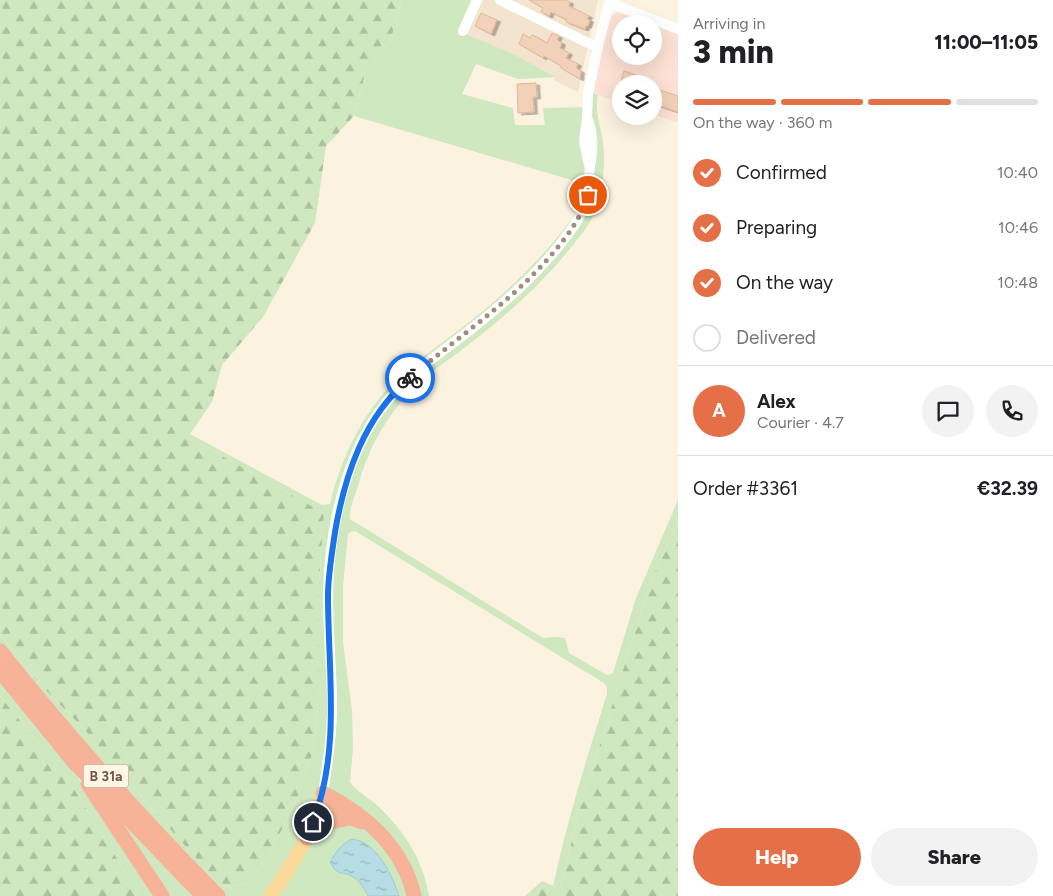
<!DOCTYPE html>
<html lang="en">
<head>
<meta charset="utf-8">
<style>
  :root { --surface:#fff; --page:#f2f2f2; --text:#202124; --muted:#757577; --line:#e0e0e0; --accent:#e56f46 }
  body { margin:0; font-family:Figtree,sans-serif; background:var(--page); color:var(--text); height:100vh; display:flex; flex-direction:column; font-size:19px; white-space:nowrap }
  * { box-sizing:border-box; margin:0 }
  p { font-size:16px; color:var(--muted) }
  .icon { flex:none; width:28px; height:28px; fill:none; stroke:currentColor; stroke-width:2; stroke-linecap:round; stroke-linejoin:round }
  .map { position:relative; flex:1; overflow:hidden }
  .panel { display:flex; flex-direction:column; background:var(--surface); width:375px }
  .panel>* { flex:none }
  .buttons { position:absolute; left:612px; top:15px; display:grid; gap:10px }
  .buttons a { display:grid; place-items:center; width:50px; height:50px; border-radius:50%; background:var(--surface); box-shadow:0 5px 20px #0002; font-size:25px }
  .pin { position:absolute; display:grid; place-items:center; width:42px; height:42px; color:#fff; margin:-21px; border:2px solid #fff; border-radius:50%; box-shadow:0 1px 5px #0007 }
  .courier { position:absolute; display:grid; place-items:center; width:50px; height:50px; margin:-25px; border:4px solid #1a73e8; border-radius:50%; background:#fff; color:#222; box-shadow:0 1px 6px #0007 }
  .summary em { font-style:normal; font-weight:800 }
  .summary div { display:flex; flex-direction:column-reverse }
  .summary { display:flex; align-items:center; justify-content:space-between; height:85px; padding:0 15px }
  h1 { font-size:32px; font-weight:800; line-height:38px }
  .bar { display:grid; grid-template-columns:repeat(4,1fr); gap:8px 5px; align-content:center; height:60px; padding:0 15px }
  .bar i { height:6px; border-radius:4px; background:var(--line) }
  .bar .active { background:var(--accent) }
  .bar p { grid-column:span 4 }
  .line { display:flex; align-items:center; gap:12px; padding:0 15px; border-top:1px solid var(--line) }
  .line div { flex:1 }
  .round { display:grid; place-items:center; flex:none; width:52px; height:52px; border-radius:26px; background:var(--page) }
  ol { padding:0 15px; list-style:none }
  li { display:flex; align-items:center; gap:15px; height:55px }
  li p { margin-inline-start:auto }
  li .icon { padding:5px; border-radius:50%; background:var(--accent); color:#fff; stroke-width:4 }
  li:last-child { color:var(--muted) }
  li i { width:28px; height:28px; border:2px solid var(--line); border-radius:50% }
  .button { display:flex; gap:10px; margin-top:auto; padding:10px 15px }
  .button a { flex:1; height:58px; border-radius:30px; background:var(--accent); color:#fff; font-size:20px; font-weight:800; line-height:58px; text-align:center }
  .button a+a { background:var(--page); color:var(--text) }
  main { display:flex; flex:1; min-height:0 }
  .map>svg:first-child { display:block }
  .residential { fill:#f3e4cf }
  .commercial { fill:#fce1d4 }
  .grass { fill:#cfe8c0 }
  .forest { fill:url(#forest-firs) }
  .water { fill:url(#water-ripples); stroke:#9ccbd6 }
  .building { fill:#f1d1b8; stroke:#e3b899; filter:url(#shadow) }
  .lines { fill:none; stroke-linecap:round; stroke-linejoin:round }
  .minor { stroke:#fff; stroke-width:10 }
  .major { stroke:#fad999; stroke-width:14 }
  .highway { stroke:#f6b397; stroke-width:15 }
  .done { stroke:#a28e7d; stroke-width:5; stroke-dasharray:0 9 }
  .route { stroke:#1a73e8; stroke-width:6 }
  .labels { text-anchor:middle; stroke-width:4; stroke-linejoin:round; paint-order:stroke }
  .shield { fill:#fff6e6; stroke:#9c8777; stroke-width:1 }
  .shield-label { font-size:14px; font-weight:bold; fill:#725848 }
</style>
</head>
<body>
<main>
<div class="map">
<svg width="678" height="896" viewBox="0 0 678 896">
  <defs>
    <pattern id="forest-firs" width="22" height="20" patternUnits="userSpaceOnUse" patternTransform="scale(1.25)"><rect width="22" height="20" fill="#cfe8c0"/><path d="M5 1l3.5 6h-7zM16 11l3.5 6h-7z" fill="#acbf9e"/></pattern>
    <pattern id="water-ripples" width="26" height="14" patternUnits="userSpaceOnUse" patternTransform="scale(1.25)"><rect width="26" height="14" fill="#b6dce4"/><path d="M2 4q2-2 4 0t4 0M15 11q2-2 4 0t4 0" fill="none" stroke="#98b5bb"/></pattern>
    <filter id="shadow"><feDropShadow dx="3.5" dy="2" stdDeviation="0" flood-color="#0004"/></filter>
  </defs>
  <rect width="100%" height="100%" fill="#fcf2e0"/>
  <polygon class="residential" points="483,0 598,0 578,92 553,80 555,77 467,34"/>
  <polygon class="commercial" points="615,13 622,13 652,24 621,24 621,56 654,56 654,24 678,33 678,123 654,115 654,84 621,84 621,103 592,93 597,68 611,16"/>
  <g class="grass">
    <path d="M402,0H473L459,31L515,55L555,77L518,79L476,64L462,94L513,108L515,125H545L543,108L591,107L592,93L598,95C595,110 599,121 602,136C606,159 604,192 594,214C587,230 574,243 563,257C536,289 505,316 472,342C448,361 419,378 400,403C381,427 367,453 359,483C356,493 349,508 350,519L543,638L555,637L565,638L569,653L607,675L613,673L636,598L678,500V521L652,578L579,811L560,889L553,886C567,821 587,757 607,694V688L604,683L355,531L350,532L348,534L343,586V642L352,711L353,748L350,782C358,793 369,798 379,807C405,832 423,860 429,896H224L202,876L0,646V634L35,679L84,729L140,795L218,883L227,887L247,884L267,858L281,831L300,792L313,751L319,689V582L324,513L188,437L190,434L322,505L330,504C341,459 362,413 395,381C419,358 447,340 473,319C501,297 526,273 550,246C566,227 582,210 585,184L354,116L366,71L390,42Z"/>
    <polygon points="0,680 75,773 157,896 140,896 69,781 0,696"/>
    <polygon points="101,797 195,896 166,896"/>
  </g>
  <g class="forest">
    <polygon points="0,0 402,0 390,42 366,71 354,116 326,146 315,223 263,317 222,365 212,402 188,437 324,513 319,582 319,689 313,751 300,792 281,831 267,858 247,884 227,887 218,883 140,795 84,729 35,679 0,634"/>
    <polygon points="678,521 678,896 525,896 542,881 560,889 579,811 652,578"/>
    <polygon points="0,696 69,781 140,896 0,896"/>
  </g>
  <path class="water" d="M352,839C377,842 392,875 399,896H368C364,889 361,881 353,877C342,870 339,878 330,862C336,852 341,844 352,839Z"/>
  <g class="building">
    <polygon points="529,0 566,0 570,2 569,6 589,16 587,19 590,20 588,26 586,26 585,29 582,28 566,22 567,20 551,12 549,16 541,12 543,8"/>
    <polygon points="481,13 497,20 491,34 475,26"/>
    <polygon points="552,33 559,36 557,40 562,43 560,48 569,53 566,58 578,64 576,68 581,71 580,79 561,68 561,66 544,56 543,58 519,44 523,34 530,38 532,35 533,35 547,43"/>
    <polygon points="624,71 639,76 636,84 620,84"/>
    <polygon points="536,83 537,97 533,97 534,112 518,113 517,84"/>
    <polygon points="654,88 678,96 678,112 654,104"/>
  </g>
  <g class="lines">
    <g class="minor">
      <polyline points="500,0 588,43 598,46"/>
      <polyline points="610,3 678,29"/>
      <polyline points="463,31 477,0"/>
      <polyline points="589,165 584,142 587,117 588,94 598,46 610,0"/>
      <path d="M323,793C328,761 333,729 332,696C331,662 328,629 328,595C329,532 345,454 385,404C408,374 441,353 470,330C502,305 532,279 558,247C568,234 579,221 585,205C590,192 588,180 590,167C593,149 594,135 587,117"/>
    </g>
    <path class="major" d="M270,896C294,865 311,833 322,795"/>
    <g class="highway">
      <path d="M0,651C68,736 141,818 218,896"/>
      <polyline points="0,671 74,762 203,896"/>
      <polyline points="88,784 162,896"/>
      <path d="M323,793C365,814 404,848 414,896"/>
      <polyline points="319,806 362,822"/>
      <polyline points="307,838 332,822 348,818"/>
    </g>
  </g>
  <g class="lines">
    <path class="done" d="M410,378C461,334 515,300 558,247C571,231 582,215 588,195"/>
    <path class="route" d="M313,822C341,749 328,672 328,596C328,575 332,553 335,532C345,474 364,417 410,378"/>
  </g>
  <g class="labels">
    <rect class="shield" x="83.5" y="764.5" width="45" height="23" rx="4"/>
    <g class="shield-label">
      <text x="106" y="781">B 31a</text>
    </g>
  </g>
</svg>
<div class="buttons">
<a><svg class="icon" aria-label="locate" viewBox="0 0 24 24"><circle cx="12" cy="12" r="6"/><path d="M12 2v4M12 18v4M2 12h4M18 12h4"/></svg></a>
<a><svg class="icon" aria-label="layers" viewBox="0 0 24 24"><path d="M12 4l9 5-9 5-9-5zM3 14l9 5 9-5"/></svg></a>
</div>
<div class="pin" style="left:588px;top:195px;background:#ea580c"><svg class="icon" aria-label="bag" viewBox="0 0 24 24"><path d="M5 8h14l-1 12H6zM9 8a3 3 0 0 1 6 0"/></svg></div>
<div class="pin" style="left:313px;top:822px;background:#1f2937"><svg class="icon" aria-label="home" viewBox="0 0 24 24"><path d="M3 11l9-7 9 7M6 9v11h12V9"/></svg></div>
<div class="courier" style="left:410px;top:378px"><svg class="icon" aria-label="bike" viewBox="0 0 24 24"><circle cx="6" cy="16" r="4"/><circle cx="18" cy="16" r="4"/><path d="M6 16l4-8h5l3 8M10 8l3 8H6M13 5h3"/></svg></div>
</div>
<section class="panel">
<div class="summary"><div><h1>3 min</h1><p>Arriving in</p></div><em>11:00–11:05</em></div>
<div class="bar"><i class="active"></i><i class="active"></i><i class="active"></i><i></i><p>On the way · 360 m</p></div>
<ol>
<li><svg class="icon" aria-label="check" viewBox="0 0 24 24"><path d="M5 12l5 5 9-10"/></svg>Confirmed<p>10:40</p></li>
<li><svg class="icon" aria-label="check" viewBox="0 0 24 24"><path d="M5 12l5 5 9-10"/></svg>Preparing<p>10:46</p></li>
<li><svg class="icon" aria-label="check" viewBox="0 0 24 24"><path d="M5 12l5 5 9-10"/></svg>On the way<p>10:48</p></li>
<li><i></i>Delivered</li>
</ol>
<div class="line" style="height:90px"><b class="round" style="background:var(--accent);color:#fff">A</b><div><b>Alex</b><p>Courier · 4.7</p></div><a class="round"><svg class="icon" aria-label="chat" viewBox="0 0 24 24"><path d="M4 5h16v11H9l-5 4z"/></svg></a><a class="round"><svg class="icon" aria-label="phone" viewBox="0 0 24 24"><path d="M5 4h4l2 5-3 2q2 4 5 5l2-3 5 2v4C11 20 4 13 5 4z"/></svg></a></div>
<div class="line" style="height:65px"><div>Order #3361</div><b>€32.39</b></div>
<div class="button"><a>Help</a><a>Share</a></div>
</section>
</main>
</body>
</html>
